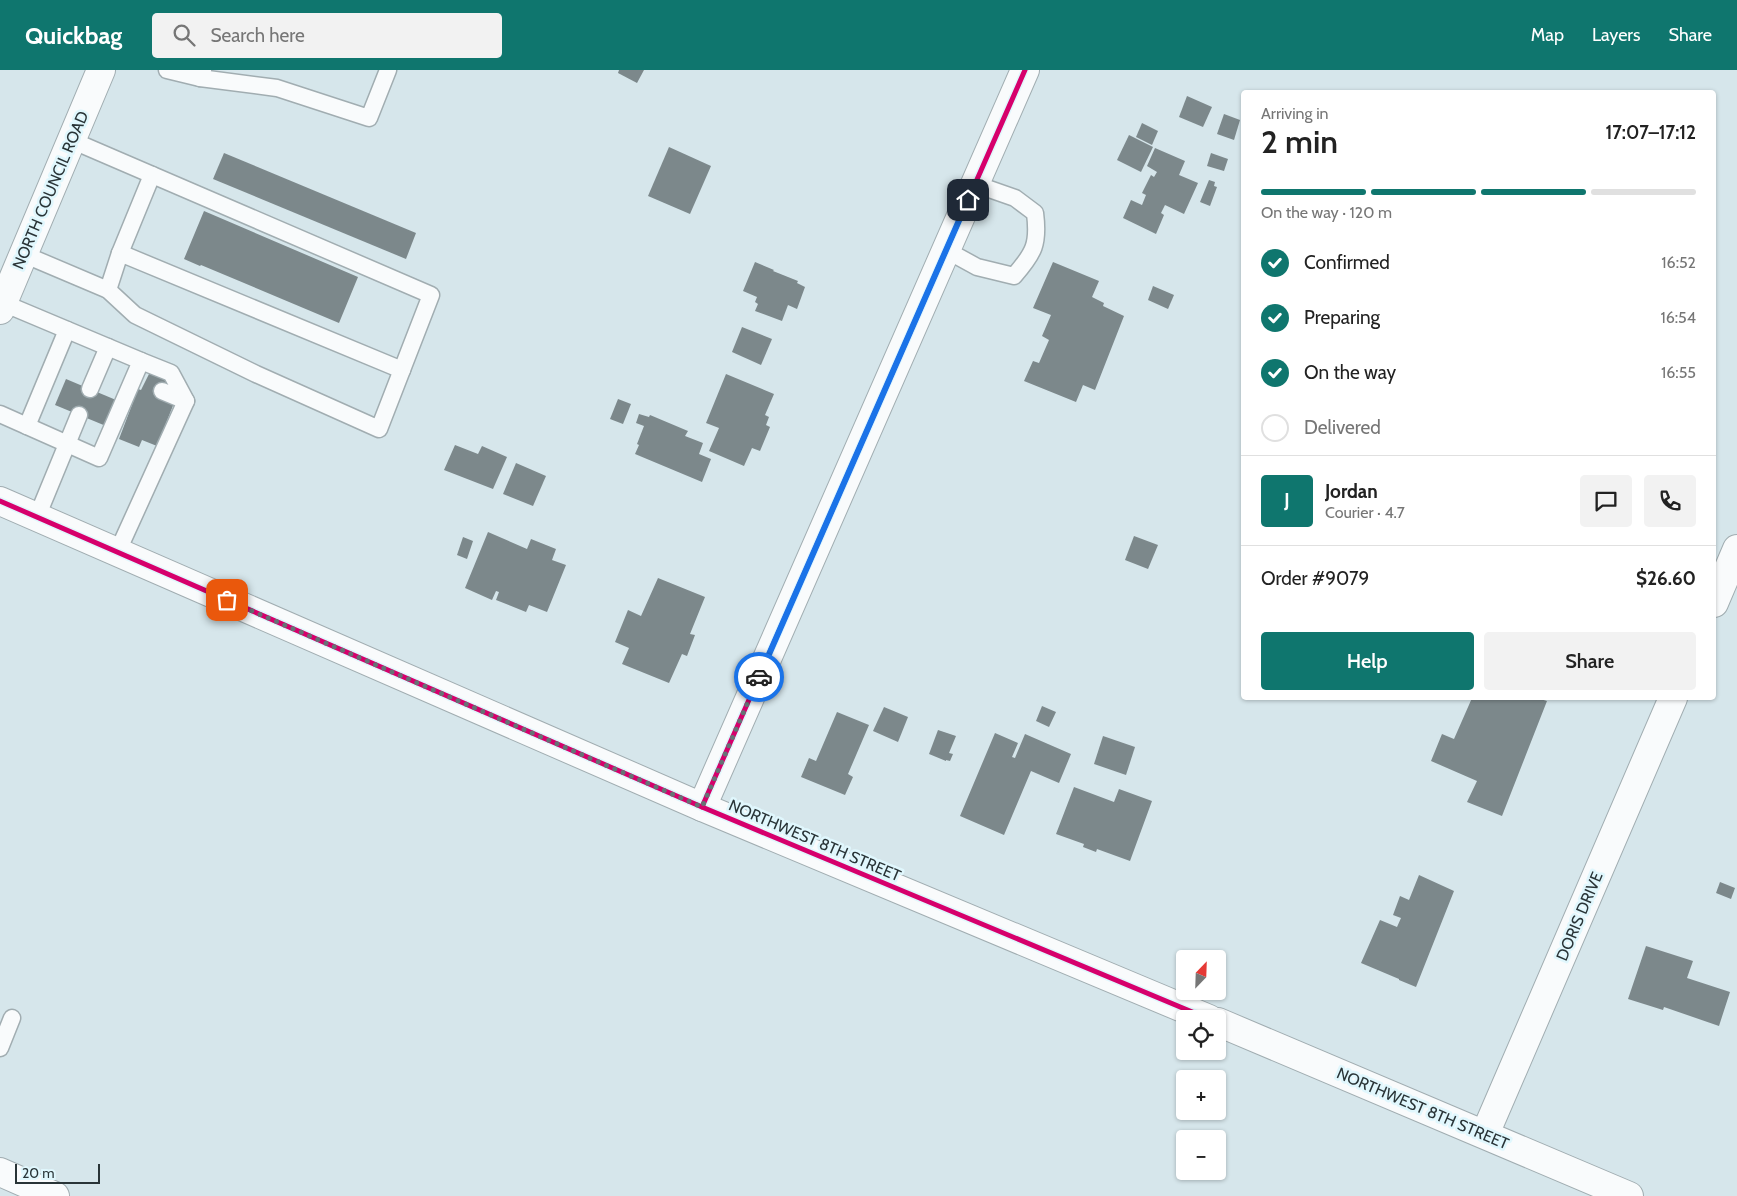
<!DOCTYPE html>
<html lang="en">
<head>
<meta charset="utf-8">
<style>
  :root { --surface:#fff; --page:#f2f2f2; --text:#222; --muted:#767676; --line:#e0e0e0; --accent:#0f766e }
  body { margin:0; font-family:Cabin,sans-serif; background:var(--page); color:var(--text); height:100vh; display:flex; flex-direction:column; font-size:19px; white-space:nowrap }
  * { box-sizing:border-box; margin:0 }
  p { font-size:16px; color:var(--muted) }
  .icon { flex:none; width:28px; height:28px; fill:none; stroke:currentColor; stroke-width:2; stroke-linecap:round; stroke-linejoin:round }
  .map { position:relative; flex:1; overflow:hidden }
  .details { position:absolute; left:1241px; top:20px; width:475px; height:610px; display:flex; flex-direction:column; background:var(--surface); border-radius:5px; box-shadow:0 1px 4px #0004 }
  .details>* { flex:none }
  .needle { width:32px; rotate:23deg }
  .buttons { position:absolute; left:1176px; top:880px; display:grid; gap:10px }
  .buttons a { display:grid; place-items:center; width:50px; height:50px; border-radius:5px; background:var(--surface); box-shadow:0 1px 4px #0004; font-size:25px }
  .scale { position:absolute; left:15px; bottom:12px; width:85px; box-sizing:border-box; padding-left:5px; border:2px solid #293437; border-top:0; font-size:14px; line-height:18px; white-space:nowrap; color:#293437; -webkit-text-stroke:4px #e0f7fd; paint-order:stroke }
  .pin { position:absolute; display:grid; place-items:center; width:42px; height:42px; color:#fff; margin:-21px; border-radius:10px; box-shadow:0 2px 8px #0006 }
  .courier { position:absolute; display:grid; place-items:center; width:50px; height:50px; margin:-25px; border:4px solid #1a73e8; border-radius:50%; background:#fff; color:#222; box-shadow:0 1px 6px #0007 }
  .overview em { font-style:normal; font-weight:600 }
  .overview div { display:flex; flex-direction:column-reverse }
  .overview { display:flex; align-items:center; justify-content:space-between; height:85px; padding:0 20px }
  h1 { font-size:32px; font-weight:600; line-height:38px }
  .bar { display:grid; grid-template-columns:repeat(4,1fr); gap:8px 5px; align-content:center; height:60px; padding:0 20px }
  .bar i { height:6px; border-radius:4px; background:var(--line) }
  .bar .active { background:var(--accent) }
  .bar p { grid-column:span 4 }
  .line { display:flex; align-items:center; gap:12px; padding:0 20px; border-top:1px solid var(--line) }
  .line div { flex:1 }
  .round { display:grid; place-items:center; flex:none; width:52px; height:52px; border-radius:5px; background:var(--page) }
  ol { padding:0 20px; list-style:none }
  li { display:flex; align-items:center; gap:15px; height:55px }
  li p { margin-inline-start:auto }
  li .icon { padding:5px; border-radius:50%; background:var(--accent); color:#fff; stroke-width:4 }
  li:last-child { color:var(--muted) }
  li i { width:28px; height:28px; border:2px solid var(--line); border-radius:50% }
  .primary-button { display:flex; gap:10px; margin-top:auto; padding:10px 20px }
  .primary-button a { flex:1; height:58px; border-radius:5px; background:var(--accent); color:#fff; font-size:20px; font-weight:600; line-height:58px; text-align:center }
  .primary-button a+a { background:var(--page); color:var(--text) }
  header { display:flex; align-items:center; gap:30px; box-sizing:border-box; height:70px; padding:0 25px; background:var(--accent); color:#fff }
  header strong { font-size:24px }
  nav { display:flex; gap:28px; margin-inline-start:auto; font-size:18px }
  .search { width:350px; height:45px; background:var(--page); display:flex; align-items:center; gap:12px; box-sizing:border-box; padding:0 18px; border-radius:5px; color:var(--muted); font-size:19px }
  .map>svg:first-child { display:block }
  .building { fill:#7c888b }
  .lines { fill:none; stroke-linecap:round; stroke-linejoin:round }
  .lane-casing { stroke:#a1adb1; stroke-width:19 }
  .street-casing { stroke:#a1adb1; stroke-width:30 }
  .secondary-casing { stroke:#a1adb1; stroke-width:30 }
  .lane { stroke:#f9fbfc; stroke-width:16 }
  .street { stroke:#f9fbfc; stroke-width:28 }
  .secondary { stroke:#f9fbfc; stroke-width:28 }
  .cycleway-casing { stroke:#e0f7fd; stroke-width:8 }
  .cycleway { stroke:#d6006c; stroke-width:5 }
  .done { stroke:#667276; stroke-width:5; stroke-dasharray:0 9 }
  .route { stroke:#1a73e8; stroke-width:6 }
  .labels { text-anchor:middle; stroke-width:5; stroke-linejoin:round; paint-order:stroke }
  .street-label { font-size:16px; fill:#293437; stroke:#e0f7fd }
</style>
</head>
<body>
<header>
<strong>Quickbag</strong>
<div class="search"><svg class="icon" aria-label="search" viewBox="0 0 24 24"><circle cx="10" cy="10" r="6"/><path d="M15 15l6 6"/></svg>Search here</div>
<nav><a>Map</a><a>Layers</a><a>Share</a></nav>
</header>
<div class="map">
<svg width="1737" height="1126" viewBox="0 0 1737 1126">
  <rect width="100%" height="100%" fill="#d6e6eb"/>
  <g class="building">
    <polygon points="619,0 644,0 637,13 618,3"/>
    <polygon points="1187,26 1212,37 1203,57 1179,47"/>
    <polygon points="1224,44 1240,50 1234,70 1217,64"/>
    <polygon points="1142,53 1158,61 1152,75 1136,67"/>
    <polygon points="1129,65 1153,77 1141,102 1117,90"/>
    <polygon points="669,77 711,96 690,144 648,126"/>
    <polygon points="1155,78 1185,91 1179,105 1198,113 1184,144 1165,135 1161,143 1164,145 1156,164 1123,148 1131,130 1142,135 1146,125 1142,123 1151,105 1154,107 1157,102 1147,96"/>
    <polygon points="224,83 416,163 406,189 213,109"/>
    <polygon points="1211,83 1228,89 1224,101 1207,96"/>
    <polygon points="1209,110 1215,112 1214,116 1217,117 1210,136 1200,132"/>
    <polygon points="204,141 358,207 339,253 201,195 200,196 184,189"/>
    <polygon points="755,192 774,200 773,201 798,211 797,213 805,217 797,239 788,235 782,251 755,241 758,234 755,232 757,227 743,221"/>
    <polygon points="1053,192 1099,211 1092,227 1104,233 1103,236 1124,246 1095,320 1083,315 1076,332 1024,311 1033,291 1039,293 1049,270 1042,266 1051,245 1033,238"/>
    <polygon points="1153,216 1174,225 1168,239 1148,230"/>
    <polygon points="742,257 772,269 761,295 732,282"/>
    <polygon points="150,302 167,311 159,328 174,333 157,376 142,370 139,377 119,369 138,319 141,320"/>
    <polygon points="726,304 774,324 765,345 769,347 766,355 770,357 760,381 752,378 744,396 709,381 719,358 706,353"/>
    <polygon points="66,309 116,330 106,356 55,335"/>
    <polygon points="618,329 631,334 623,354 610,349"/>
    <polygon points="639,344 649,347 650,345 688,361 685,366 703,373 699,384 711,389 702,412 635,384 639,375 637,374 644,356 636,353"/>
    <polygon points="455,375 478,384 482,376 507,387 493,419 444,400"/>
    <polygon points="516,393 546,406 533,436 503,424"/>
    <polygon points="488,462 527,479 531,469 556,479 552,490 566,495 547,542 529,535 526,542 496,530 499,522 496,521 492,530 465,518"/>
    <polygon points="1134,466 1158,475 1148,499 1125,490"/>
    <polygon points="463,467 473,471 467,489 457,485"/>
    <polygon points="658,508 705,527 690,564 695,565 687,586 682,584 669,613 622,594 629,578 615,572 628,540 641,546"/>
    <polygon points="1472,628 1537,628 1547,631 1502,746 1467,732 1477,711 1431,691 1442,664 1454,669"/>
    <polygon points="1042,636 1056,642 1049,657 1036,651"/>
    <polygon points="884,637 908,647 898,672 873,661"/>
    <polygon points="837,642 869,655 848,704 853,707 845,725 801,707 809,688 816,691"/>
    <polygon points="938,660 956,666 949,683 953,684 950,691 946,690 946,691 929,684"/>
    <polygon points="995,663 1018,673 1012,687 1015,688 1025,664 1071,684 1059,713 1031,701 1004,765 960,746"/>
    <polygon points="1103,666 1135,677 1126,705 1094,694"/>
    <polygon points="1074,717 1114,732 1119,719 1152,731 1130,791 1097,779 1096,782 1083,777 1084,774 1056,764"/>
    <polygon points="1419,805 1454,821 1416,917 1399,910 1399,909 1361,893 1380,850 1397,857 1401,848 1393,845 1400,826 1409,830"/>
    <polygon points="1720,812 1735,818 1731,829 1716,823"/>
    <polygon points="1646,876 1693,891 1687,908 1730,922 1719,956 1664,937 1663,940 1628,929"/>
  </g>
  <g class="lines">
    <defs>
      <g id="lane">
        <polyline points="167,0 200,8 203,0"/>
        <polyline points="200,8 277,18 369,48 388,0"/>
        <path d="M946,180L977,197L1014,206C1034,183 1039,174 1035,143L1015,128L975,114"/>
        <polyline points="120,183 402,300"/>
        <polyline points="23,184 108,220 135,245 256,304 379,359 431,225 71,70"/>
        <polyline points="108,220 120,183 152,105"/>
        <polyline points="90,319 108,277"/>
        <polyline points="162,321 186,331"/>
        <polyline points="0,344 99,388 141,291 3,233"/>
        <polyline points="27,356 67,260"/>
        <polyline points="37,447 79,345"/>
        <polyline points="117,483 186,331 171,303 141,291"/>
        <polyline points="0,978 12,948"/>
      </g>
      <g id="street">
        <polyline points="0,431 702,737 1209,949"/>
        <polyline points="1714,533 1737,479"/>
        <polyline points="702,737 1025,0"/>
        <polyline points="1218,952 1629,1126"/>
        <polyline points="1485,1064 1673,628"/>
        <polyline points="0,1102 55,1126"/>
      </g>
      <polyline id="secondary" points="0,240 101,0"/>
    </defs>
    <use href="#lane" class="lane-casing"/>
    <use href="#street" class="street-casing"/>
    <use href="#secondary" class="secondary-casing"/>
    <use href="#lane" class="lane"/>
    <use href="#street" class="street"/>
    <use href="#secondary" class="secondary"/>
    <defs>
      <g id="cycleway">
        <polyline points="0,431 702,737 1209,949"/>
        <polyline points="702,737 1025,0"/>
      </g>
    </defs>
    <use href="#cycleway" class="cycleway-casing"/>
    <use href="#cycleway" class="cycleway"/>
  </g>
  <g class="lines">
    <polyline class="done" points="227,530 702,737 759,607"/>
    <polyline class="route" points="759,607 968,130"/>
  </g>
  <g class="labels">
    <g class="street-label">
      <text transform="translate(50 120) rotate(-67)" y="6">NORTH COUNCIL ROAD</text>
      <text transform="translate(815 770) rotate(23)" y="6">NORTHWEST 8TH STREET</text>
      <text transform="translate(1579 846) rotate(-67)" y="6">DORIS DRIVE</text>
      <text transform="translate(1423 1038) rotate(23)" y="6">NORTHWEST 8TH STREET</text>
    </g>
  </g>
</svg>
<div class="buttons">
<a><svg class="needle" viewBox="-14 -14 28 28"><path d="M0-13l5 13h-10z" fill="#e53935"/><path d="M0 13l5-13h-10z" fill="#767676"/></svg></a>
<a><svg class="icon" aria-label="locate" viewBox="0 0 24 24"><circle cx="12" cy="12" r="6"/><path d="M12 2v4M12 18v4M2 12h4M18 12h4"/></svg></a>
<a>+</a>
<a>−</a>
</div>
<div class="scale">20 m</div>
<div class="pin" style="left:227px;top:530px;background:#ea580c"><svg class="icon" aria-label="bag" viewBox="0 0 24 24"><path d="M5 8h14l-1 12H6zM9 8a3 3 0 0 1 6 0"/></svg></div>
<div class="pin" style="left:968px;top:130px;background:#1f2937"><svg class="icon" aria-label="home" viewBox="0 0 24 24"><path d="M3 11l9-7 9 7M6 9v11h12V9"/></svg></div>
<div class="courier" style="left:759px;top:607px"><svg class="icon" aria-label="car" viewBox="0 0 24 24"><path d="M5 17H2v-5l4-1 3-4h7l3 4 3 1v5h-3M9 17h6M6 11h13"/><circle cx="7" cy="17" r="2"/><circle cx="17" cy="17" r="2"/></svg></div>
<section class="details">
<div class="overview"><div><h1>2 min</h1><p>Arriving in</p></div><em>17:07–17:12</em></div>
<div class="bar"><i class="active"></i><i class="active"></i><i class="active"></i><i></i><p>On the way · 120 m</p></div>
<ol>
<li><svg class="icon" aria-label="check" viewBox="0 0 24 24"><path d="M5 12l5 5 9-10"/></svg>Confirmed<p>16:52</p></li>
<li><svg class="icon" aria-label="check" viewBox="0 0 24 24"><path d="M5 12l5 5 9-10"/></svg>Preparing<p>16:54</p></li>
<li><svg class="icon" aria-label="check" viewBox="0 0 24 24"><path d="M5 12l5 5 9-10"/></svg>On the way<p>16:55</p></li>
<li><i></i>Delivered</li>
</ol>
<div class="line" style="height:90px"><b class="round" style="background:var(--accent);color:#fff">J</b><div><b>Jordan</b><p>Courier · 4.7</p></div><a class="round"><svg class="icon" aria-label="chat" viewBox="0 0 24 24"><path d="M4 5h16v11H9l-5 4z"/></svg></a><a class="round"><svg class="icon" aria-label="phone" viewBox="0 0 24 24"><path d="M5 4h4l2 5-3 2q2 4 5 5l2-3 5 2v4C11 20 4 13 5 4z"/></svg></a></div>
<div class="line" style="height:65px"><div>Order #9079</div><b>$26.60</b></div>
<div class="primary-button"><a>Help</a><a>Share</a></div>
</section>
</div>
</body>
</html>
